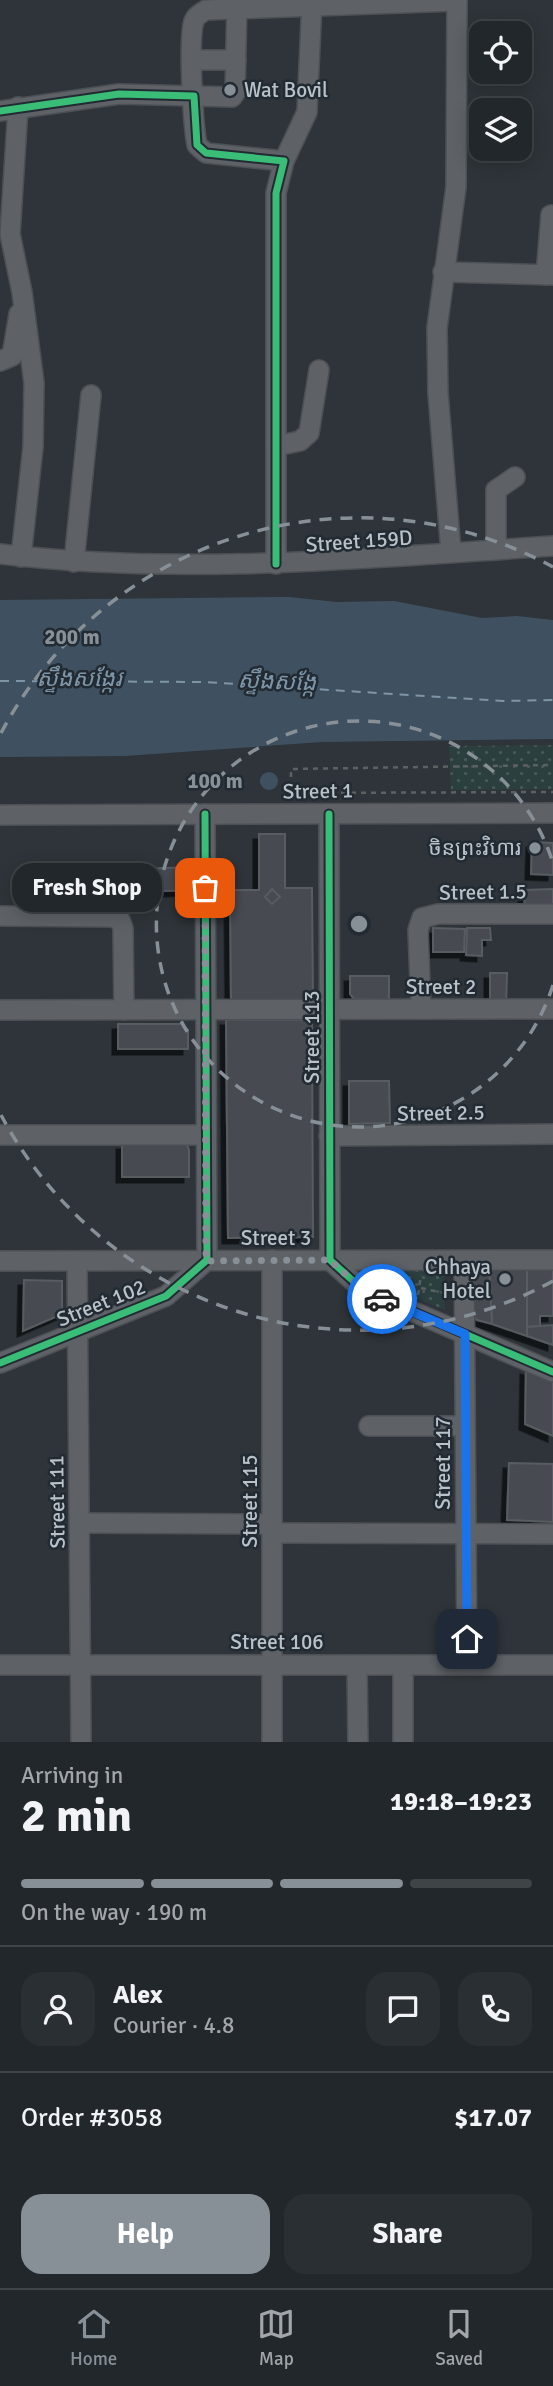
<!DOCTYPE html>
<html lang="en">
<head>
<meta charset="utf-8">
<style>
  :root { --surface:#22272b; --page:#2a2f33; --text:#f1f3f6; --muted:#a2a5a9; --line:#3f4447; --accent:#889097 }
  body { margin:0; font-family:Signika,"Noto Sans Khmer",sans-serif; background:var(--page); color:var(--text); height:100vh; display:flex; flex-direction:column; font-size:26px; white-space:nowrap }
  * { box-sizing:border-box; margin:0 }
  p { font-size:23px; color:var(--muted) }
  .icon { flex:none; width:38px; height:38px; fill:none; stroke:currentColor; stroke-width:2; stroke-linecap:round; stroke-linejoin:round }
  .map { position:relative; height:1742px; overflow:hidden }
  .drawer { display:flex; flex-direction:column; background:var(--surface); flex:1 }
  .drawer>* { flex:none }
  .fabs { position:absolute; left:469px; top:21px; display:grid; gap:14px }
  .fabs a { display:grid; place-items:center; width:63px; height:63px; border-radius:14px; background:var(--surface); box-shadow:0 4px 18px #0003,0 0 0 2px var(--line); font-size:35px }
  .pin { position:absolute; display:grid; place-items:center; width:60px; height:60px; color:#fff; margin:-30px; border-radius:14px; box-shadow:0 4px 10px #0006 }
  .courier { position:absolute; display:grid; place-items:center; width:70px; height:70px; margin:-35px; border:5px solid #1a73e8; border-radius:50%; background:#fff; color:#222; box-shadow:0 2px 9px #0007 }
  .bubble { position:absolute; height:49px; border-radius:21px; background:var(--surface); box-shadow:0 4px 18px #0003,0 0 0 2px var(--line); font-size:23px; font-weight:700; line-height:49px; text-align:center }
  .head em { font-style:normal; font-weight:700 }
  .head div { display:flex; flex-direction:column-reverse }
  .head { display:flex; align-items:center; justify-content:space-between; height:119px; padding:0 21px }
  h1 { font-size:46px; font-weight:700; line-height:52px }
  .bar { display:grid; grid-template-columns:repeat(4,1fr); gap:10px 7px; align-content:center; height:84px; padding:0 21px }
  .bar i { height:9px; border-radius:5px; background:var(--line) }
  .bar .current { background:var(--accent) }
  .bar p { grid-column:span 4 }
  .line { display:flex; align-items:center; gap:18px; padding:0 21px; border-top:2px solid var(--line) }
  .line div { flex:1 }
  .round { display:grid; place-items:center; flex:none; width:74px; height:74px; border-radius:21px; background:var(--page) }
  .action { display:flex; gap:14px; margin-top:auto; padding:14px 21px }
  .action a { flex:1; height:80px; border-radius:21px; background:var(--accent); color:#fff; font-size:28px; font-weight:700; line-height:80px; text-align:center }
  .action a+a { background:var(--page); color:var(--text) }
  .tab-bar { display:flex; justify-content:space-around; align-items:center; height:98px; border-top:2px solid var(--line); background:var(--surface); font-size:19px; color:var(--muted) }
  .tab-bar a { display:grid; justify-items:center; gap:4px }
  .tab-bar .current { color:var(--accent) }
  .map>svg:first-child { display:block }
  .grass { fill:url(#grass-dots) }
  .water { fill:#3f5161 }
  .lines { fill:none; stroke-linecap:round; stroke-linejoin:round }
  .ferry { stroke:#7e95a8; stroke-width:2; stroke-dasharray:9 7; stroke-linecap:butt }
  .building { fill:#474c51; stroke:#565c61; stroke-width:2; filter:url(#shadow) }
  .minor-casing { stroke:#4c5054; stroke-width:22 }
  .path { stroke:#5c6164; stroke-width:2.5; stroke-dasharray:5 5; stroke-linecap:butt }
  .minor { stroke:#5e6267; stroke-width:19 }
  .cycleway-casing { stroke:#222b33; stroke-width:11 }
  .cycleway { stroke:#3abd76; stroke-width:7 }
  .done { stroke:#889097; stroke-width:7; stroke-dasharray:0 12.6 }
  .route { stroke:#1a73e8; stroke-width:9 }
  .ring { fill:none; stroke:#889097; stroke-width:3.5; stroke-dasharray:12 9 }
  .poi-dot { fill:#889097; stroke:#222b33; stroke-width:2.5 }
  .labels { text-anchor:middle; stroke-width:5; stroke-linejoin:round; paint-order:stroke }
  .poi-label { font-size:21px; fill:#b9c1c9; stroke:#222b33; text-anchor:end }
  .street-label { font-size:21px; fill:#b9c1c9; stroke:#222b33 }
  .water-label { font-size:23px; font-style:italic; fill:#7e95a8; stroke:#222b33 }
  .centre { fill:#889097; stroke:#222b33; stroke-width:3.5 }
  .ring-label { font-size:21px; text-anchor:middle; font-weight:bold; fill:#889097; stroke:#222b33; stroke-width:5; stroke-linejoin:round; paint-order:stroke }
</style>
</head>
<body>
<div class="map">
<svg width="553" height="1742" viewBox="0 0 553 1742">
  <defs>
    <pattern id="grass-dots" width="8" height="8" patternUnits="userSpaceOnUse" patternTransform="scale(1.75)"><rect width="8" height="8" fill="#2c3f3f"/><path d="M2 2h.1M6 6h.1" fill="none" stroke="#485959" stroke-width="1.8" stroke-linecap="round"/></pattern>
    <filter id="shadow"><feDropShadow dx="-5.5" dy="5.5" stdDeviation="0" flood-color="#0009"/></filter>
  </defs>
  <rect width="100%" height="100%" fill="#2e3439"/>
  <g class="grass">
    <polygon points="553,745 553,789 451,790 449,746"/>
    <polygon points="363,1269 444,1269 445,1310 362,1276"/>
  </g>
  <g class="water">
    <polygon points="289,597 337,602 394,601 482,618 517,616 553,620 553,739 322,742 125,756 0,757 0,600"/>
    <circle cx="269" cy="781" r="9"/>
  </g>
  <g class="lines">
    <polyline class="ferry" points="0,681 205,682 503,701 553,700"/>
  </g>
  <g class="building">
    <polygon points="259,834 285,834 285,888 312,888 313,1001 231,1001 230,890 259,890"/>
    <polygon points="532,842 553,843 553,875 531,874"/>
    <polygon points="196,867 197,890 132,892 131,869"/>
    <polygon points="272,889 280,897 272,904 265,897"/>
    <polygon points="553,889 553,910 525,911 524,890"/>
    <polygon points="433,928 465,929 464,952 433,952"/>
    <polygon points="467,928 490,928 491,940 482,940 482,956 466,955"/>
    <polygon points="490,973 507,973 506,1007 490,1007"/>
    <polygon points="350,976 389,976 389,1000 354,999 350,994"/>
    <polygon points="226,1020 312,1020 313,1237 228,1238"/>
    <polygon points="118,1024 181,1024 188,1030 188,1049 118,1049"/>
    <polygon points="349,1081 389,1081 390,1123 349,1124"/>
    <polygon points="182,1143 187,1145 189,1150 189,1177 122,1177 122,1144"/>
    <polygon points="527,1266 527,1336 492,1324 489,1268"/>
    <polygon points="527,1266 553,1266 553,1316 540,1316 540,1326 527,1327"/>
    <polygon points="479,1268 489,1268 492,1324 477,1320 472,1315 474,1271"/>
    <polygon points="24,1280 62,1281 62,1314 23,1331"/>
    <polygon points="553,1325 553,1345 527,1336 527,1327"/>
    <polygon points="526,1369 553,1379 553,1436 525,1424"/>
    <polygon points="509,1463 553,1464 553,1522 507,1520"/>
  </g>
  <g class="lines">
    <defs>
      <g id="minor">
        <polyline points="193,60 236,60"/>
        <polyline points="18,107 10,234 22,292 34,383 33,447 21,557"/>
        <polyline points="0,111 119,94 232,97 235,93 237,0"/>
        <path d="M284,161L206,153L197,145C193,124 188,39 194,21C196,15 202,13 206,10L457,1"/>
        <polyline points="443,272 553,275"/>
        <polyline points="546,275 551,215"/>
        <polyline points="0,361 12,356 19,314"/>
        <polyline points="276,446 300,441 309,433 319,370"/>
        <polyline points="496,549 496,490 515,477"/>
        <polyline points="451,552 438,393 437,328 456,187 457,0"/>
        <path d="M0,554C184,576 369,558 553,546"/>
        <polyline points="74,562 91,395"/>
        <polyline points="276,564 276,193 284,161 307,112 312,0"/>
        <polyline points="329,814 330,1260 363,1290 553,1372"/>
        <polyline points="0,815 553,813"/>
        <polyline points="0,916 112,917 120,920 123,928 124,1010"/>
        <polyline points="421,1009 418,930 422,918 438,914 553,914"/>
        <polyline points="0,1010 553,1009"/>
        <polyline points="0,1135 206,1135"/>
        <polyline points="329,1136 553,1134"/>
        <polyline points="464,1260 467,1665"/>
        <polyline points="0,1261 553,1260"/>
        <polyline points="77,1261 81,1742"/>
        <polyline points="0,1363 166,1296 207,1260 205,814"/>
        <polyline points="369,1426 465,1426"/>
        <polyline points="80,1523 272,1524"/>
        <polyline points="272,1533 553,1534"/>
        <polyline points="0,1665 553,1665"/>
        <polyline points="357,1665 358,1742"/>
        <polyline points="272,1742 272,1260"/>
        <polyline points="403,1742 403,1665"/>
      </g>
    </defs>
    <use href="#minor" class="minor-casing"/>
    <g class="path">
      <polyline points="291,793 553,792"/>
      <polyline points="291,797 291,769 553,765"/>
      <polyline points="421,1288 448,1294"/>
      <polyline points="418,1295 421,1275"/>
    </g>
    <use href="#minor" class="minor"/>
    <defs>
      <g id="cycleway">
        <polyline points="0,111 119,94 194,96 197,145 206,153 284,161 276,193 276,564"/>
        <polyline points="329,814 330,1260 363,1290 553,1372"/>
        <polyline points="0,1363 166,1296 207,1260 205,814"/>
      </g>
    </defs>
    <use href="#cycleway" class="cycleway-casing"/>
    <use href="#cycleway" class="cycleway"/>
  </g>
  <g class="lines">
    <polyline class="done" points="205,888 206,1261 330,1260 363,1290 382,1299"/>
    <polyline class="route" points="382,1299 465,1334 467,1639"/>
  </g>
  <g class="ring">
    <path d="M553 985A203 203 0 1 1 553 863"/>
    <path d="M553 1281A406 406 0 0 1 1 1115M1 733A406 406 0 0 1 553 567"/>
  </g>
  <g class="poi-dot">
    <circle cx="230" cy="90" r="7"/>
    <circle cx="535" cy="848" r="7"/>
    <circle cx="505" cy="1279" r="7"/>
  </g>
  <g class="labels">
    <g class="poi-label">
      <text x="244" y="97" text-anchor="start">Wat Bovil</text>
      <text x="521" y="855">ចិនព្រះវិហារ</text>
      <text x="491" y="1274">Chhaya<tspan x="491" dy="24">Hotel</tspan></text>
    </g>
    <g class="street-label">
      <text transform="translate(359 541) rotate(-4)" y="7">Street 159D</text>
      <text transform="translate(318 791) rotate(-1)" y="7">Street 1</text>
      <text transform="translate(483 892) rotate(-1)" y="7">Street 1.5</text>
      <text x="441" y="994">Street 2</text>
      <text transform="translate(312 1037) rotate(-90)" y="7">Street 113</text>
      <text transform="translate(441 1113) rotate(-1)" y="7">Street 2.5</text>
      <text x="276" y="1245">Street 3</text>
      <text transform="translate(101 1303) rotate(-22)" y="7">Street 102</text>
      <text transform="translate(443 1463) rotate(-90)" y="7">Street 117</text>
      <text transform="translate(250 1501) rotate(-90)" y="7">Street 115</text>
      <text transform="translate(57 1502) rotate(-91)" y="7">Street 111</text>
      <text x="277" y="1649">Street 106</text>
    </g>
    <g class="water-label">
      <text x="79" y="686">ស្ទឹងសង្កែរ</text>
      <text transform="translate(277 681) rotate(2)" y="8">ស្ទឹងសង្កែ</text>
    </g>
  </g>
  <circle cx="359" cy="924" r="10" class="centre"/>
  <g class="ring-label">
    <text x="72" y="644">200 m</text>
    <text x="215" y="788">100 m</text>
  </g>
</svg>
<div class="fabs">
<a><svg class="icon" aria-label="locate" viewBox="0 0 24 24"><circle cx="12" cy="12" r="6"/><path d="M12 2v4M12 18v4M2 12h4M18 12h4"/></svg></a>
<a><svg class="icon" aria-label="layers" viewBox="0 0 24 24"><path d="M12 4l9 5-9 5-9-5zM3 14l9 5 9-5"/></svg></a>
</div>
<div class="pin" style="left:205px;top:888px;background:#ea580c"><svg class="icon" aria-label="bag" viewBox="0 0 24 24"><path d="M5 8h14l-1 12H6zM9 8a3 3 0 0 1 6 0"/></svg></div>
<div class="pin" style="left:467px;top:1639px;background:#1f2937"><svg class="icon" aria-label="home" viewBox="0 0 24 24"><path d="M3 11l9-7 9 7M6 9v11h12V9"/></svg></div>
<div class="courier" style="left:382px;top:1299px"><svg class="icon" aria-label="car" viewBox="0 0 24 24"><path d="M5 17H2v-5l4-1 3-4h7l3 4 3 1v5h-3M9 17h6M6 11h13"/><circle cx="7" cy="17" r="2"/><circle cx="17" cy="17" r="2"/></svg></div>
<div class="bubble" style="left:12px;top:863px;width:150px">Fresh Shop</div>
</div>
<section class="drawer">
<div class="head"><div><h1>2 min</h1><p>Arriving in</p></div><em>19:18–19:23</em></div>
<div class="bar"><i class="current"></i><i class="current"></i><i class="current"></i><i></i><p>On the way · 190 m</p></div>
<div class="line" style="height:126px"><a class="round"><svg class="icon" aria-label="person" viewBox="0 0 24 24"><circle cx="12" cy="8" r="4"/><path d="M4 21q1-7 8-7t8 7"/></svg></a><div><b>Alex</b><p>Courier · 4.8</p></div><a class="round"><svg class="icon" aria-label="chat" viewBox="0 0 24 24"><path d="M4 5h16v11H9l-5 4z"/></svg></a><a class="round"><svg class="icon" aria-label="phone" viewBox="0 0 24 24"><path d="M5 4h4l2 5-3 2q2 4 5 5l2-3 5 2v4C11 20 4 13 5 4z"/></svg></a></div>
<div class="line" style="height:91px"><div>Order #3058</div><b>$17.07</b></div>
<div class="action"><a>Help</a><a>Share</a></div>
</section>
<nav class="tab-bar">
<a class="current"><svg class="icon" aria-label="home" viewBox="0 0 24 24"><path d="M3 11l9-7 9 7M6 9v11h12V9"/></svg>Home</a>
<a><svg class="icon" aria-label="map" viewBox="0 0 24 24"><path d="M3 6l6-2 6 2 6-2v14l-6 2-6-2-6 2zM9 4v14M15 6v14"/></svg>Map</a>
<a><svg class="icon" aria-label="saved" viewBox="0 0 24 24"><path d="M7 4h10v16l-5-4-5 4z"/></svg>Saved</a>
</nav>
</body>
</html>
